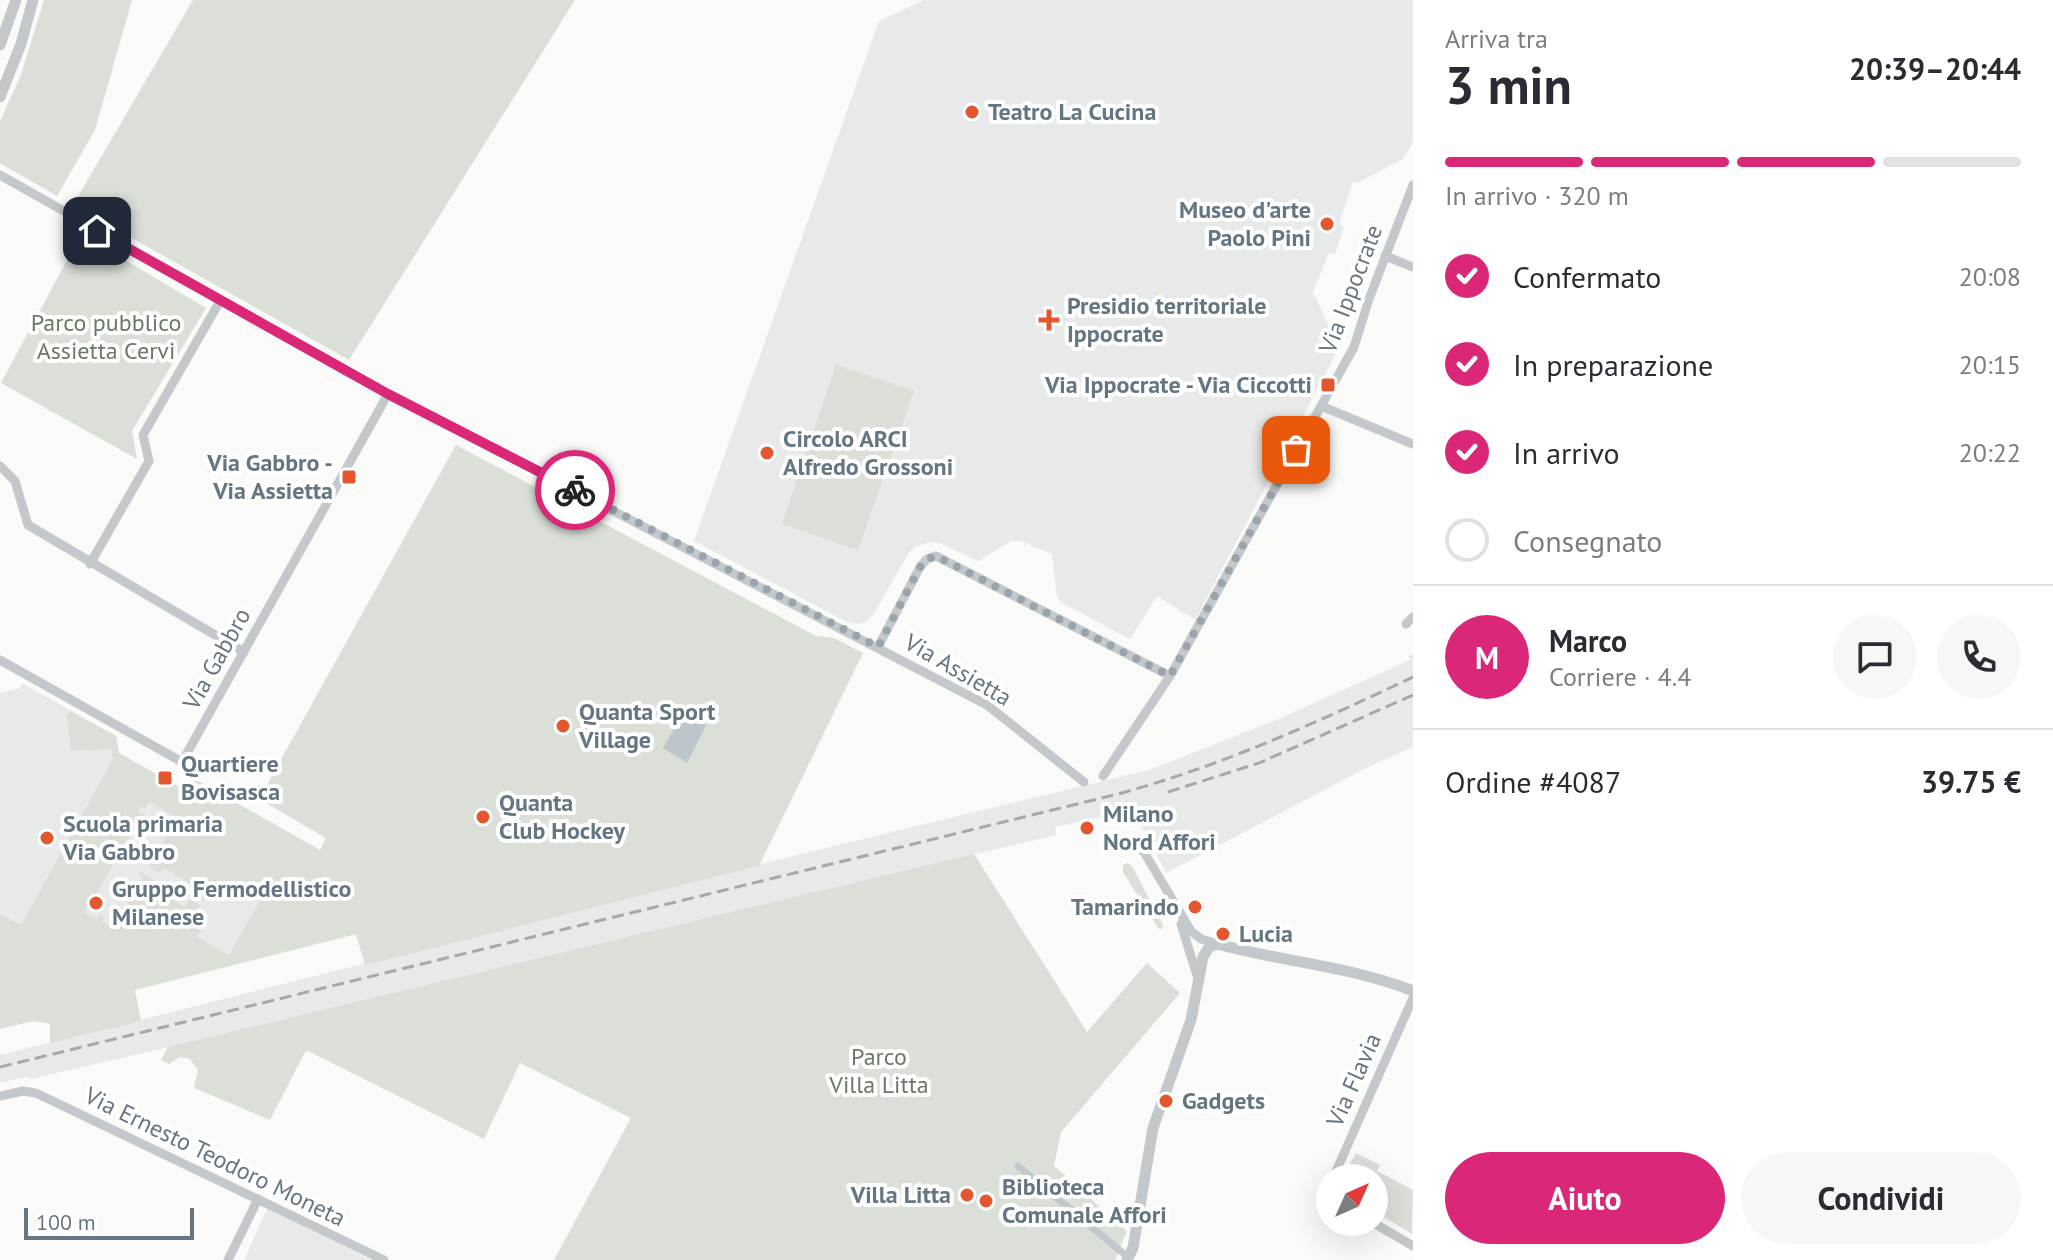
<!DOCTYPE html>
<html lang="it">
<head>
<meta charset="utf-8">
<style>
  :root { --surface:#fff; --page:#f7f7f7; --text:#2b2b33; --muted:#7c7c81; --line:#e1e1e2; --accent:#db2777 }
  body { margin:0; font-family:"PT Sans",sans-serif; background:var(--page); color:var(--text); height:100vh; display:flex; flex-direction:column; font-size:30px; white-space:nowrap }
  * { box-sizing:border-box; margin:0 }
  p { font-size:26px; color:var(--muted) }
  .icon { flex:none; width:44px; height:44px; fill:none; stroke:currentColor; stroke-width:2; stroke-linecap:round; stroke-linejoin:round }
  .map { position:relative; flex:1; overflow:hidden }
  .sheet { display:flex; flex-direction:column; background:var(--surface); width:640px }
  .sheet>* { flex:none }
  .needle { width:52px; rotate:45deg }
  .tools { position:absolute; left:1316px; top:1164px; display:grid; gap:16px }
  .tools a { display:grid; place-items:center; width:72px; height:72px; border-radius:50%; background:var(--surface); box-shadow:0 8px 32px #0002; font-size:40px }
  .scale { position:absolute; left:24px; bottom:20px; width:170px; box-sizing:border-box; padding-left:8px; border:4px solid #657683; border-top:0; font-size:22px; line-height:28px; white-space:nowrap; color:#657683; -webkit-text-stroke:6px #fff; paint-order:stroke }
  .pin { position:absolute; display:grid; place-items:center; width:68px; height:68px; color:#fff; margin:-34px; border-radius:16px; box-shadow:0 4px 12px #0006 }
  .courier { position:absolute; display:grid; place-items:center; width:80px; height:80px; margin:-40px; border:6px solid #db2777; border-radius:50%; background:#fff; color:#222; box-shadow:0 2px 10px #0007 }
  .overview em { font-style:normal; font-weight:700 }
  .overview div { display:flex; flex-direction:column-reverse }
  .overview { display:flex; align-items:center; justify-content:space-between; height:136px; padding:0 32px }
  h1 { font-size:52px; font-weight:700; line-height:60px }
  .bar { display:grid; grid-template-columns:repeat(4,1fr); gap:12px 8px; align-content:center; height:96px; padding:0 32px }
  .bar i { height:10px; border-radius:6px; background:var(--line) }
  .bar .current { background:var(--accent) }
  .bar p { grid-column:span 4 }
  .line { display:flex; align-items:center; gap:20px; padding:0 32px; border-top:2px solid var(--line) }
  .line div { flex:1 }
  .round { display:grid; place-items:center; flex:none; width:84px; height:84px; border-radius:42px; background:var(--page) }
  ol { padding:0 32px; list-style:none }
  li { display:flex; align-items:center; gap:24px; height:88px }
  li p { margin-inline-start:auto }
  li .icon { padding:8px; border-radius:50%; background:var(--accent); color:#fff; stroke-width:4 }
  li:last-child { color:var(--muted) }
  li i { width:44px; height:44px; border:4px solid var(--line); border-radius:50% }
  .cta { display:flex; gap:16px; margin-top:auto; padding:16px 32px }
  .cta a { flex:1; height:92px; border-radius:48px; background:var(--accent); color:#fff; font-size:32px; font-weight:700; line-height:92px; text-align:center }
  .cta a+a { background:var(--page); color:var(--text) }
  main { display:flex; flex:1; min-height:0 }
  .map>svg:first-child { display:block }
  .built { fill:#e8e9e9 }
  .green { fill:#dadfd7; fill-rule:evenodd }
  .water { fill:#bbc7cb }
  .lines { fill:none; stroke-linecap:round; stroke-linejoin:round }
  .pedestrian { stroke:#c3c8cc; stroke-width:7 }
  .minor { stroke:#c3c8cc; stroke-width:9 }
  .tertiary { stroke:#c3c8cc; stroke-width:11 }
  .rail { stroke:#a2aab0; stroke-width:3; stroke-dasharray:12 6; stroke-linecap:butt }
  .done { stroke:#99a4ac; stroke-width:8; stroke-dasharray:0 14.4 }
  .route { stroke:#db2777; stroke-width:10 }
  .poi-dot { fill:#e4572e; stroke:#fff; stroke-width:3 }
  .labels { text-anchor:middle; stroke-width:8; stroke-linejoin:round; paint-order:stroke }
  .poi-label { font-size:24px; font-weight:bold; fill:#657683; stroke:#fff; text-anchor:start }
  .street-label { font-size:24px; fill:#657683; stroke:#fff }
  .park-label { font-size:24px; fill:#687a64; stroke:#fff }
</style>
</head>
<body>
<main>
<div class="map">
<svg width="1413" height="1260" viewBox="0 0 1413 1260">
  <rect width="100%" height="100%" fill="#fafaf8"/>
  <g class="built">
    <polygon points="924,0 1413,0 1413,142 1403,159 1357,183 1353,182 1339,224 1344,227 1335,254 1329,253 1312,294 1316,297 1336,344 1335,356 1195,620 1157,596 1130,639 1062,603 1057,597 1052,554 1021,541 1011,541 978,561 940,543 930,542 915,547 908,554 875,612 864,623 857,624 847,622 694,541 879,21"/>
    <polygon points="1413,654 1413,747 1368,767 1166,873 1138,820 1153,813 1151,805 1101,820 1099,817 1055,827 1056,835 251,1028 31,1079 26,1077 0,1083 0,1055 801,854 1149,770 1276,720 1410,660 1409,656"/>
    <polygon points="22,683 116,736 119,753 179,787 187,775 320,850 357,934 134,990 0,914 0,693 20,688"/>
    <polygon points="267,1209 298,1224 372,1260 244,1260"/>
  </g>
  <g class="green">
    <polygon points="44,0 132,0 95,130 57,196 0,163 0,121 21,75"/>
    <polygon points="193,0 575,0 349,360 73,205"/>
    <polygon points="81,234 206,308 132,431 137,459 1,383"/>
    <polygon points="836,365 914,391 858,550 782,524"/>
    <path d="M456,445L816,636L834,638L863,653L759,866L365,965L356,934L135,990L141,1021L50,1043V1024L33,1021L0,1029V914L21,925L113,759L111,749L71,751L67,716L70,711L116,736L119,753L179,787L187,775L320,850L326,838L259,799ZM150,802L177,818L149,867L160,873L164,868L197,887L193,895L203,901L212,887L223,892L229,882L260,901L229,955L197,937L202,927L192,920L200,905L190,899L185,907L152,888L155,881L140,872L139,875L143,878L121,915L117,913L114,918L118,921L114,929L102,922L105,917L100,914L97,919L85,913L91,902L87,900L90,895L102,901L104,899L96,894L115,861L111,858L118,847L122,849L141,817L148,820L149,818L138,811L141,806L145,809Z"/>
    <polygon points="974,854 1087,1032 1147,963 1180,993 1061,1132 1054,1166 1127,1231 1115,1260 554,1260 631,1118 520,1063 484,1139 306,1050 270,1120 194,1088 198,1070 190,1059 180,1057 169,1064 161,1060 168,1047"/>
    <polygon points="1127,863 1132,866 1163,925 1162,929 1158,928 1123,872 1123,865"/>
    <polygon points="1356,1153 1380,1165 1377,1171 1413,1190 1412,1234 1374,1211 1374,1178 1342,1178"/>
  </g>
  <polygon class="water" points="683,713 706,725 687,763 663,748"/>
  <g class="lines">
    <polyline class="pedestrian" points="1018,1166 1129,1258"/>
    <g class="minor">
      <polyline points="0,175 388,394 987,705 1084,782"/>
      <polyline points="1385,256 1413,267"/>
      <polyline points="1321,406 1413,444"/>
      <polyline points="0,466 15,481 28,525 244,652"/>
      <polyline points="90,564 149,461 143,435 220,301"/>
      <polyline points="1406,624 1413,617"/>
      <polyline points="878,647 920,567 927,559 936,556 1170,676"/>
      <polyline points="0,660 182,762 388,394"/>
      <polyline points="1103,776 1170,676 1354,347 1369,299 1413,185"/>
      <polyline points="1124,840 1144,852 1191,931 1201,939 1218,944"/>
      <polyline points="1181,924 1199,982"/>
      <polyline points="0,1096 23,1091 36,1093 384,1260"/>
      <polyline points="1333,1178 1413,998"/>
      <polyline points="1330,1185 1327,1193 1330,1198"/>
      <polyline points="1372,1222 1413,1246"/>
      <polyline points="228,1260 258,1199"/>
    </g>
    <g class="tertiary">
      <polyline points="0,45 16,0"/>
      <polyline points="0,97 21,44 33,0"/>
      <path d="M1127,1260L1133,1248L1153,1128L1191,1020L1203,957L1209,947L1218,944C1282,962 1351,966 1413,991"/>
    </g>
    <g class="rail">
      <polyline points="1168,792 1259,763 1413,695"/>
      <path d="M0,1067L1118,794C1221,766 1316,723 1413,677"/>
    </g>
  </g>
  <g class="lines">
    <polyline class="done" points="575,490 878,647 920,567 927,559 936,556 1170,676 1296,450"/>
    <polyline class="route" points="97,231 388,394 575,490"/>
  </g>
  <g class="poi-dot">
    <circle cx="972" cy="112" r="8"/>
    <circle cx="1327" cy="224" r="8"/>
    <path d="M1045 308h8v8h8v8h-8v8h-8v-8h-8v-8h8z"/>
    <rect x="1320" y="377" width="16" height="16" rx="4"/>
    <circle cx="767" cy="453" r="8"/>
    <rect x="341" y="469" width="16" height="16" rx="4"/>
    <circle cx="563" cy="726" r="8"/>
    <rect x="157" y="770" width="16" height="16" rx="4"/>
    <circle cx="483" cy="817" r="8"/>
    <circle cx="1087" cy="828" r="8"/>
    <circle cx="47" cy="838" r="8"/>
    <circle cx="96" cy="903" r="8"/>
    <circle cx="1195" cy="907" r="8"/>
    <circle cx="1223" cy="934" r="8"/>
    <circle cx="1166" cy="1101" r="8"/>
    <circle cx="967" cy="1195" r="8"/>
    <circle cx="986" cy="1201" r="8"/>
  </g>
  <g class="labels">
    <g class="poi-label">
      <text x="988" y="120">Teatro La Cucina</text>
      <text x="1311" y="218" text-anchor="end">Museo d'arte<tspan x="1311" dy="28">Paolo Pini</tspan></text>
      <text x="1067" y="314">Presidio territoriale<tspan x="1067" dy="28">Ippocrate</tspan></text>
      <text x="1312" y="393" text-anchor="end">Via Ippocrate - Via Ciccotti</text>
      <text x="783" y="447">Circolo ARCI<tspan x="783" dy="28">Alfredo Grossoni</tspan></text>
      <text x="333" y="471" text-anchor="end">Via Gabbro -<tspan x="333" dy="28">Via Assietta</tspan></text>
      <text x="579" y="720">Quanta Sport<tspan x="579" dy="28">Village</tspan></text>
      <text x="181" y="772">Quartiere<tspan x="181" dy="28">Bovisasca</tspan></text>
      <text x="499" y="811">Quanta<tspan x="499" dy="28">Club Hockey</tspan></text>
      <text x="1103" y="822">Milano<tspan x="1103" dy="28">Nord Affori</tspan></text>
      <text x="63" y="832">Scuola primaria<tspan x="63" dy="28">Via Gabbro</tspan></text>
      <text x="112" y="897">Gruppo Fermodellistico<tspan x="112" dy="28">Milanese</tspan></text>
      <text x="1179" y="915" text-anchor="end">Tamarindo</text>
      <text x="1239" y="942">Lucia</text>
      <text x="1182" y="1109">Gadgets</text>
      <text x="1002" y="1195">Biblioteca<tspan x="1002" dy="28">Comunale Affori</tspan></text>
      <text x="951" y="1203" text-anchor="end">Villa Litta</text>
    </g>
    <g class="street-label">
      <text transform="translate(1351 289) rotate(-69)" y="8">Via Ippocrate</text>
      <text transform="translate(217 659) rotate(-61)" y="8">Via Gabbro</text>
      <text transform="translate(958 670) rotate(30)" y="8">Via Assietta</text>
      <text transform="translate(1354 1080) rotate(-66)" y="8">Via Flavia</text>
      <text transform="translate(215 1157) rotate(26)" y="8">Via Ernesto Teodoro Moneta</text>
    </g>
    <g class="park-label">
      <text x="106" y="331">Parco pubblico<tspan x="106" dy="28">Assietta Cervi</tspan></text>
      <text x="879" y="1065">Parco<tspan x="879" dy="28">Villa Litta</tspan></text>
    </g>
  </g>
</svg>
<div class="tools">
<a><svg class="needle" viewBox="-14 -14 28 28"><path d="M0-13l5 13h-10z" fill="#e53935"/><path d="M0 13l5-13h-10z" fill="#7c7c81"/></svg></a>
</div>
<div class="scale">100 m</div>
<div class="pin" style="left:1296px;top:450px;background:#ea580c"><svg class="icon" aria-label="bag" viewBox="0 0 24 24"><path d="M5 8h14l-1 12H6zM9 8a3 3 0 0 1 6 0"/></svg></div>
<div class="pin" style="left:97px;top:231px;background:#1f2937"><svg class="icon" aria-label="home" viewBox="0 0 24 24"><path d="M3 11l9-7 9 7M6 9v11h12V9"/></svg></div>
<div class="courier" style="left:575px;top:490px"><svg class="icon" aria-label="bike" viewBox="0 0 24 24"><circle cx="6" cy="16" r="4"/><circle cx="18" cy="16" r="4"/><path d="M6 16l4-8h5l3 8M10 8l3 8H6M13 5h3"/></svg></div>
</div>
<section class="sheet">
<div class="overview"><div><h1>3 min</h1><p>Arriva tra</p></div><em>20:39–20:44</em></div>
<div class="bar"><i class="current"></i><i class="current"></i><i class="current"></i><i></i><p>In arrivo · 320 m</p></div>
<ol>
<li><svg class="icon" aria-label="check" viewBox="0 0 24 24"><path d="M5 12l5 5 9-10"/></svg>Confermato<p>20:08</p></li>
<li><svg class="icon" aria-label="check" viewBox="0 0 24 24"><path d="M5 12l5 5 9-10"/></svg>In preparazione<p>20:15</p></li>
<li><svg class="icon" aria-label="check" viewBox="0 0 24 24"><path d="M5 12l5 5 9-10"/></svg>In arrivo<p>20:22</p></li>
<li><i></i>Consegnato</li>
</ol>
<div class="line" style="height:144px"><b class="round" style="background:var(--accent);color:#fff">M</b><div><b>Marco</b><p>Corriere · 4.4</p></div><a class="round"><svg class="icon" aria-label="chat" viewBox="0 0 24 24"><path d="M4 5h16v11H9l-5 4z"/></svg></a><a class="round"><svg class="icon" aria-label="phone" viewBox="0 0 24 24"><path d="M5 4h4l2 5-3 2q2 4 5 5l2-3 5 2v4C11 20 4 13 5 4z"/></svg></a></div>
<div class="line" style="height:104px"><div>Ordine #4087</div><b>39.75 €</b></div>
<div class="cta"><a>Aiuto</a><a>Condividi</a></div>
</section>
</main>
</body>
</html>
